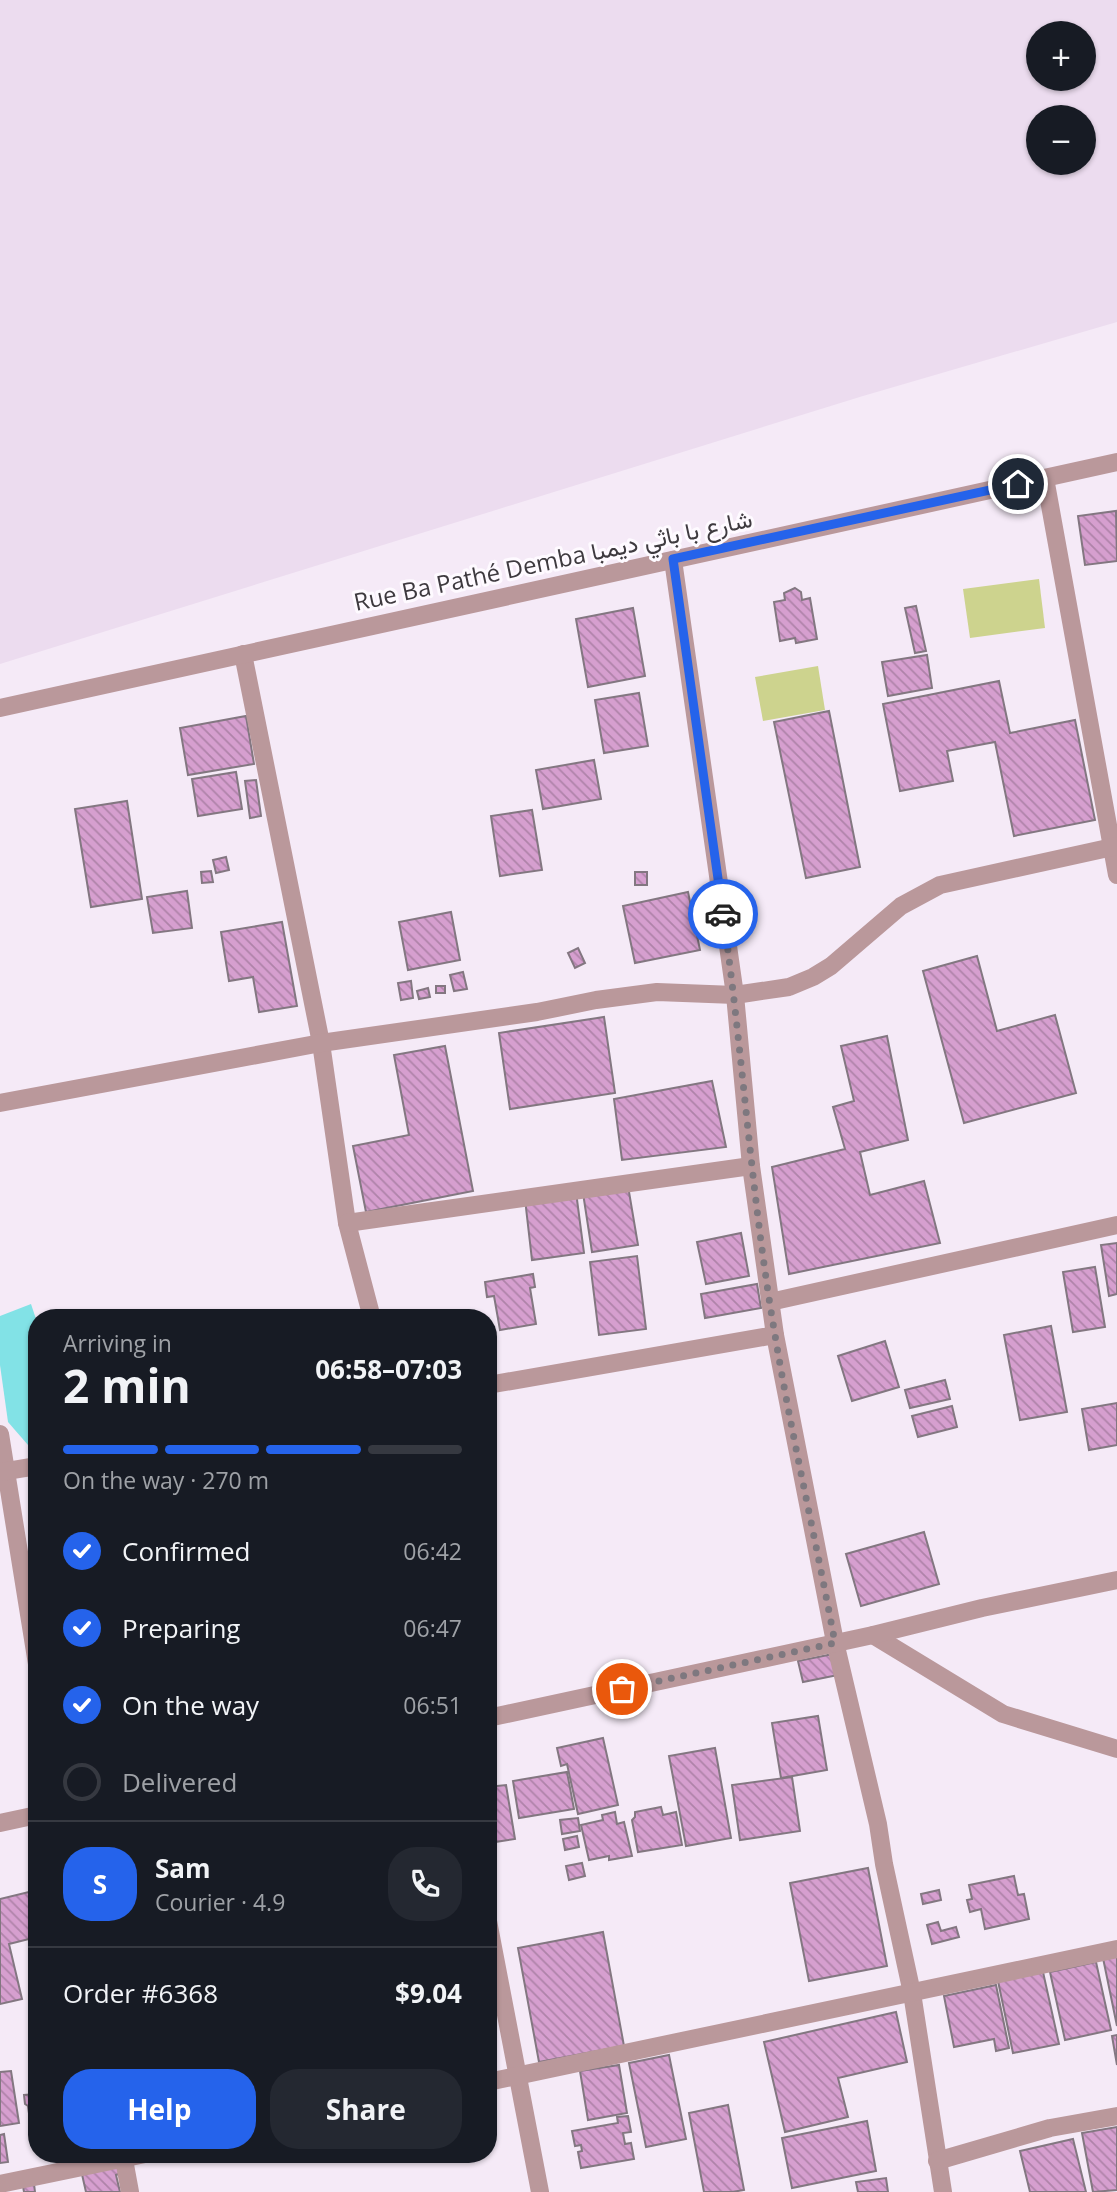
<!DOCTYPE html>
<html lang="en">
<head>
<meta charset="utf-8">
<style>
  :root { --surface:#171b24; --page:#242831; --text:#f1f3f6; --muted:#9ea1a6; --line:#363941; --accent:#2563eb }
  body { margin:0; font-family:"Open Sans",Vazirmatn,sans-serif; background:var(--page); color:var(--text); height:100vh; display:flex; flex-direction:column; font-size:26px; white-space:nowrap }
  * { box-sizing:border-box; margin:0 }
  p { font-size:23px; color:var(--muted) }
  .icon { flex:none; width:38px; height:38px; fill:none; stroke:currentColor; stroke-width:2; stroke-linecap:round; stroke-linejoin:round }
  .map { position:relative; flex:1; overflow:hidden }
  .sheet { position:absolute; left:28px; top:1309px; width:469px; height:854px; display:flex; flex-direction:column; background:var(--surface); border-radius:28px; box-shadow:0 2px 5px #0004 }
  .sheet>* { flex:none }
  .fabs { position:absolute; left:1026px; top:21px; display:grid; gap:14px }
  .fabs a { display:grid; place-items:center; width:70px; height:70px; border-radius:50%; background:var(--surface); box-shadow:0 2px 5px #0004; font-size:35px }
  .pin { position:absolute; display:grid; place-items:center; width:60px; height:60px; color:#fff; margin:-30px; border:4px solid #fff; border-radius:50%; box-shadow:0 2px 7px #0007 }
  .courier { position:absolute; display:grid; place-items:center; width:70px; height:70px; margin:-35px; border:5px solid #2563eb; border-radius:50%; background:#fff; color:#222; box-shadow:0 2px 9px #0007 }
  .headline em { font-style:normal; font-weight:700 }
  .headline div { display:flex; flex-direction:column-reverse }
  .headline { display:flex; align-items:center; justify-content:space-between; height:119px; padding:0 35px }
  h1 { font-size:46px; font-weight:700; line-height:52px }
  .bar { display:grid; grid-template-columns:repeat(4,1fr); gap:10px 7px; align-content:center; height:84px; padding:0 35px }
  .bar i { height:9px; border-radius:5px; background:var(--line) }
  .bar .current { background:var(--accent) }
  .bar p { grid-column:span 4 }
  .line { display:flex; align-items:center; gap:18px; padding:0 35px; border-top:2px solid var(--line) }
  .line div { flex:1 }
  .round { display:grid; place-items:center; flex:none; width:74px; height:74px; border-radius:28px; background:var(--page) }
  ol { padding:0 35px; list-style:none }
  li { display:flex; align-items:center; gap:21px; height:77px }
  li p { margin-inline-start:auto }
  li .icon { padding:7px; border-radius:50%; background:var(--accent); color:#fff; stroke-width:4 }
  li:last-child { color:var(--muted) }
  li i { width:38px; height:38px; border:4px solid var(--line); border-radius:50% }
  .action { display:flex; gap:14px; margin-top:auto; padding:14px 35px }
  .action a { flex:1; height:80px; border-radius:28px; background:var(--accent); color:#fff; font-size:28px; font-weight:700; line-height:80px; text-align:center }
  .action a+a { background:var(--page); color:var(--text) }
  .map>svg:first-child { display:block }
  .built { fill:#ecdcef; fill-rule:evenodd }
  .garden { fill:#cdd38e }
  .water { fill:#82e2e6 }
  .building { fill:url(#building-back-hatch); stroke:#837781; stroke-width:2 }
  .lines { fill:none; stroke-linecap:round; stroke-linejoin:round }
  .minor { stroke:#ba989b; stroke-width:18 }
  .done { stroke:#7e787f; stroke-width:7; stroke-dasharray:0 12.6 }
  .route { stroke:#2563eb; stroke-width:9 }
  .labels { text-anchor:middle; stroke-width:6; stroke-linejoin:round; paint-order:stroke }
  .street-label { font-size:24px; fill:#3e3a3f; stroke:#fefaff }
</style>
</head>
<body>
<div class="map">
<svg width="1117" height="2192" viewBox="0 0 1117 2192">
  <defs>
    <pattern id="building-back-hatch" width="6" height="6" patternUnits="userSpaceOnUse" patternTransform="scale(1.75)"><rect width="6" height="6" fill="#d69fcf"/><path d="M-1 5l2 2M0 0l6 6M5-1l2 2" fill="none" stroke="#af83a9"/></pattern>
  </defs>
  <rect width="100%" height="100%" fill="#f5eaf7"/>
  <path class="built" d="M0,0H1117V322L863,396L0,664ZM1038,33H1083V79H1038ZM1038,117H1083V163H1038Z"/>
  <g class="garden">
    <polygon points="1039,579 1045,628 970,638 963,589"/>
    <polygon points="818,666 825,710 763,721 755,677"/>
  </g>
  <polygon class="water" points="31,1304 37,1322 37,1444 28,1445 8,1422 0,1365 0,1316"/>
  <g class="building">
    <polygon points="1116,511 1117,561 1085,565 1078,516"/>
    <polygon points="795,588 801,592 802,600 810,598 817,639 796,643 795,638 780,641 774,602 785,600 784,593"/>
    <polygon points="916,606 926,651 915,653 905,608"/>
    <polygon points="633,608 645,676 588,687 576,619"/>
    <polygon points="927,655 932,688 888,696 882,662"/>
    <polygon points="999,681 1010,733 1075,720 1095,820 1014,836 995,742 947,751 953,781 900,791 883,704"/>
    <polygon points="639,693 648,746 604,753 595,700"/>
    <polygon points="829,711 860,867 806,878 774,722"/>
    <polygon points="246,716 254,764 188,775 180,728"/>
    <polygon points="594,760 601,799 543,809 536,770"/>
    <polygon points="236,772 242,809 198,816 192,779"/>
    <polygon points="256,780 261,816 250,818 245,781"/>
    <polygon points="127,801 142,899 91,907 75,809"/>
    <polygon points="532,810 542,870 500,876 491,816"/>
    <polygon points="226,857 229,870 216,873 213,860"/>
    <polygon points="211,871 213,882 202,883 201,872"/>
    <rect x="635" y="872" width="12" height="13"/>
    <polygon points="187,891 192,928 153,933 147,897"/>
    <polygon points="688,892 700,950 635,963 623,906"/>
    <polygon points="451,912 460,960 408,970 399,922"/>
    <polygon points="282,922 297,1006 259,1012 253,977 229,981 221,932"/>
    <polygon points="578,948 585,963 575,968 568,953"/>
    <polygon points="977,956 997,1031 1055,1015 1076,1093 964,1123 923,971"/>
    <polygon points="463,972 467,989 454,991 450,975"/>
    <polygon points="411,981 413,998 401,1000 398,983"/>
    <rect x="436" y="986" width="9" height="7"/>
    <polygon points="428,988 430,997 419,999 417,991"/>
    <polygon points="604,1017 615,1093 510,1109 499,1033"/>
    <polygon points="887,1036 908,1140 860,1152 870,1195 924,1181 940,1243 789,1274 772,1167 845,1149 833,1107 854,1101 841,1046"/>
    <polygon points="445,1046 473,1191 366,1212 353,1146 409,1135 394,1055"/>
    <polygon points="712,1081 726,1147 622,1160 614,1099"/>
    <polygon points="628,1186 638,1245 592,1252 583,1193"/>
    <polygon points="576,1192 584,1253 532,1260 525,1199"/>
    <polygon points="741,1233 749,1276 706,1284 697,1242"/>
    <polygon points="1117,1243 1117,1294 1109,1296 1101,1245"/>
    <polygon points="637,1256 646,1329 599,1335 590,1262"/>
    <polygon points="1095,1267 1105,1327 1073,1332 1063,1272"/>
    <polygon points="533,1274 535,1287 530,1288 536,1324 500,1330 494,1296 487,1297 485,1282"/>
    <polygon points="757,1284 761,1308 705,1318 701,1294"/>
    <polygon points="1051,1326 1067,1412 1020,1420 1004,1335"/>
    <polygon points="885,1341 899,1387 852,1401 838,1356"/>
    <polygon points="945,1380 950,1399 910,1408 905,1390"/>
    <polygon points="1117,1403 1117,1445 1089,1450 1082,1409"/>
    <polygon points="952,1406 957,1427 918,1437 912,1416"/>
    <polygon points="924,1532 939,1584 861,1606 846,1554"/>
    <polygon points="833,1654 838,1675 803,1682 798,1661"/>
    <polygon points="818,1716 827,1770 781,1778 772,1723"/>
    <polygon points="603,1738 618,1805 578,1814 567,1764 561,1766 557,1748"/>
    <polygon points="715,1748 731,1838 686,1846 669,1756"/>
    <polygon points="567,1772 574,1809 519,1818 513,1781"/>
    <polygon points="792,1777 800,1831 740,1840 732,1785"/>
    <polygon points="506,1785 515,1839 495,1842 488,1787"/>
    <polygon points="661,1807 663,1815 676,1812 682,1845 638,1852 632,1820 635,1817 635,1812"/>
    <polygon points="615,1812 617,1824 624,1822 632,1856 609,1860 609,1856 589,1860 581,1825 603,1820 602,1815"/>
    <polygon points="578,1818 580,1831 562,1834 560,1820"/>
    <polygon points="577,1836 579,1847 565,1850 563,1839"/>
    <polygon points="582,1863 585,1876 569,1880 566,1866"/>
    <polygon points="868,1868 887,1966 809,1981 790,1883"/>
    <polygon points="1014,1876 1018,1895 1024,1894 1029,1919 985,1929 981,1909 970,1912 967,1900 972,1899 969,1885"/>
    <polygon points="37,1890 37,1937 9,1944 22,1999 0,2004 0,1899"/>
    <polygon points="939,1890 941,1900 923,1904 921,1894"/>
    <polygon points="938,1922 941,1931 956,1927 959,1937 932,1944 927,1925"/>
    <polygon points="603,1932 624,2046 539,2062 518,1948"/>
    <polygon points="1117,1956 1117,2026 1103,1958"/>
    <polygon points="1096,1962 1111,2030 1065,2040 1050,1972"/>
    <polygon points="1043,1972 1059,2044 1013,2053 998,1981"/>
    <polygon points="996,1985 1009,2048 996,2051 994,2039 954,2047 944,1996"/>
    <polygon points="896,2012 907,2062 838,2078 848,2117 785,2132 764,2042"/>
    <polygon points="1117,2035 1117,2065 1112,2036"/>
    <polygon points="669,2055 686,2139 646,2147 629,2063"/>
    <polygon points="619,2065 627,2113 588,2120 580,2071"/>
    <polygon points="11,2071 19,2123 0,2126 0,2072"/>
    <polygon points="37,2094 37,2143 33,2143 28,2106 25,2104 24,2095"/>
    <polygon points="728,2105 744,2190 732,2192 704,2192 689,2113"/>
    <polygon points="628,2116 631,2132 623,2133 625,2144 631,2143 634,2159 581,2168 578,2152 582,2151 581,2145 575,2146 572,2131 618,2123 617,2117"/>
    <polygon points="867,2121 876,2171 792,2188 782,2138"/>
    <polygon points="1117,2127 1117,2190 1093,2192 1082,2133"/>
    <polygon points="4,2134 8,2162 0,2163 0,2135"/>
    <polygon points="1073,2139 1086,2192 1030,2192 1020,2151"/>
    <polygon points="119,2161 122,2173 116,2175 120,2192 86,2192 81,2170"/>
    <polygon points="886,2178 888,2192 858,2192 856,2182"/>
    <polygon points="34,2184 35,2192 24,2192 23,2186"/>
  </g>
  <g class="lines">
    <g class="minor">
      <polyline points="1045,478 1117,875"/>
      <polyline points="673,560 735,995 751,1166 775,1335 835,1642 878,1824 884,1864 912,1993 943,2192"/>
      <polyline points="243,654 321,1043 347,1223 372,1318"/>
      <polyline points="0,708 1117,462"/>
      <polyline points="0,1103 321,1043 537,1012 596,1000 657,992 735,995 789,987 813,977 831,966 901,906 940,885 1117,846"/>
      <polyline points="347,1223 751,1166"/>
      <polyline points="770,1302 1117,1225"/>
      <polyline points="488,1385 775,1335"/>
      <polyline points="0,1434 37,1664"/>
      <polyline points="0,1472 37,1466"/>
      <polyline points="873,1635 1003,1714 1117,1749"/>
      <polyline points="488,1718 873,1635 982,1608 1117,1580"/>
      <polyline points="0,1823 37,1815"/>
      <polyline points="488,1921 540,2192"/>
      <polyline points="488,2082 1117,1949"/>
      <polyline points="123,2154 130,2192"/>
      <polyline points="937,2161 1050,2128 1117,2116"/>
      <polyline points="0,2184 145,2154"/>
    </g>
  </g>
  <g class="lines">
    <path class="done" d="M622,1689L835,1643C816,1540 792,1438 775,1335C751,1196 743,1054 723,914"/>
    <polyline class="route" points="723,914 673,559 1018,484"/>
  </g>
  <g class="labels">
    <g class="street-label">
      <text transform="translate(553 561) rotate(-12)" y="8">Rue Ba Pathé Demba شارع با باثي ديمبا</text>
    </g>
  </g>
</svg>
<div class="fabs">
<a>+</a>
<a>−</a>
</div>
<div class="pin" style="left:622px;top:1689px;background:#ea580c"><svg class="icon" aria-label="bag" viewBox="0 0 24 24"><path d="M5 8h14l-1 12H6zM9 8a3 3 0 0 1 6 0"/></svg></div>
<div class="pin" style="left:1018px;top:484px;background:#1f2937"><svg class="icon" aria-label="home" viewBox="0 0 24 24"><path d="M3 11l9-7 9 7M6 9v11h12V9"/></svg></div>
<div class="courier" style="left:723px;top:914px"><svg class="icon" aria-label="car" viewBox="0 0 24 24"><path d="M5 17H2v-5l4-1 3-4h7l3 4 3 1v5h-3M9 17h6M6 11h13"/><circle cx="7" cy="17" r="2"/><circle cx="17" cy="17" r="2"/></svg></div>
<section class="sheet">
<div class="headline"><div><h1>2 min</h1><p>Arriving in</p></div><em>06:58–07:03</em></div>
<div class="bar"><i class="current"></i><i class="current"></i><i class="current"></i><i></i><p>On the way · 270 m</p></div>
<ol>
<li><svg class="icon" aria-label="check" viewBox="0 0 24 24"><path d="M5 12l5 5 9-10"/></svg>Confirmed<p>06:42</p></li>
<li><svg class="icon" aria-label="check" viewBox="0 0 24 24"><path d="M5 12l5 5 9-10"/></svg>Preparing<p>06:47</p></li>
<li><svg class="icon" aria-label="check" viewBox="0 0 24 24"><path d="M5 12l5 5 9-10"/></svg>On the way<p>06:51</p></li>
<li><i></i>Delivered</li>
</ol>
<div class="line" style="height:126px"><b class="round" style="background:var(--accent);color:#fff">S</b><div><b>Sam</b><p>Courier · 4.9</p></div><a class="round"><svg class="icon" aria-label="phone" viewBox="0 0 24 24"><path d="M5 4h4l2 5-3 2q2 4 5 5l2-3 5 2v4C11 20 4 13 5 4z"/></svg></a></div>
<div class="line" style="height:91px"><div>Order #6368</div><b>$9.04</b></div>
<div class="action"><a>Help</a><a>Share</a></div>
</section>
</div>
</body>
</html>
